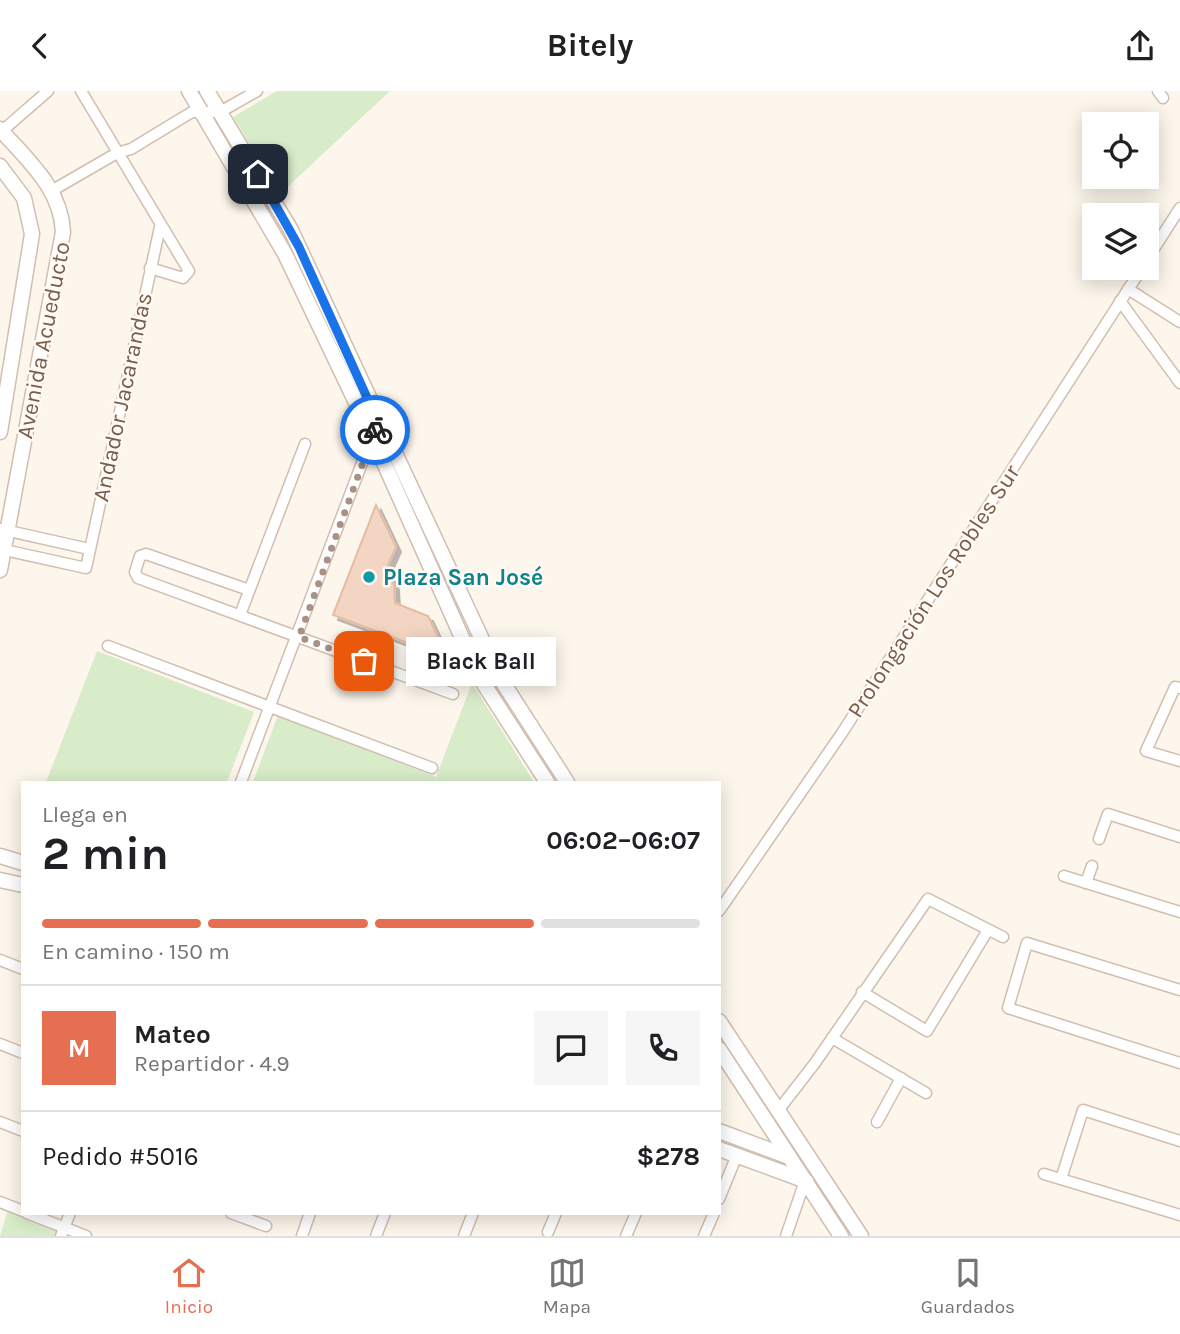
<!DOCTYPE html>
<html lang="es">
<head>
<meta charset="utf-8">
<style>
  :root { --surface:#fff; --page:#f6f6f6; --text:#202124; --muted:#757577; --line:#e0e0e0; --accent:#e76f51 }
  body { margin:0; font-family:Karla,sans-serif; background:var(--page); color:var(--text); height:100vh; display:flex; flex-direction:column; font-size:26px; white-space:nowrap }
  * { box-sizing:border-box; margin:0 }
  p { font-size:23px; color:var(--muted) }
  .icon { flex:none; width:38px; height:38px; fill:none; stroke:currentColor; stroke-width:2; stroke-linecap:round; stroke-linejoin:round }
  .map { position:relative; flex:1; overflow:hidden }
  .side { position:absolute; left:21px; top:690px; width:700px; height:434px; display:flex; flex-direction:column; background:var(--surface); border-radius:0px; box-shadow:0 4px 18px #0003 }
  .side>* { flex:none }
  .tools { position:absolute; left:1082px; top:21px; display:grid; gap:14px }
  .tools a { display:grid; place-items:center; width:77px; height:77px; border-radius:0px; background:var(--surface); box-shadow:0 4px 18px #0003; font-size:35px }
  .pin { position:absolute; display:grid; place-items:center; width:60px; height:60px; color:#fff; margin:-30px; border-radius:14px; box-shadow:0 4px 10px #0006 }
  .courier { position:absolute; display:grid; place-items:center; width:70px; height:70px; margin:-35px; border:5px solid #1a73e8; border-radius:50%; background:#fff; color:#222; box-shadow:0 2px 9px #0007 }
  .bubble { position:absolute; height:49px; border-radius:0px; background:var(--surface); box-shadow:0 4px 18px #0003; font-size:23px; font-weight:700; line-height:49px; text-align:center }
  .head em { font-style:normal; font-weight:700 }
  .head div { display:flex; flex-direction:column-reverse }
  .head { display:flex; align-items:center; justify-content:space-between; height:119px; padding:0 21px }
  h1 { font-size:46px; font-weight:700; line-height:52px }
  .bar { display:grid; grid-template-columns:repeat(4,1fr); gap:10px 7px; align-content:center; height:84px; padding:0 21px }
  .bar i { height:9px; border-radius:5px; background:var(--line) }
  .bar .on { background:var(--accent) }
  .bar p { grid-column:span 4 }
  .line { display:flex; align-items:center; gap:18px; padding:0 21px; border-top:2px solid var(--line) }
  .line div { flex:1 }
  .round { display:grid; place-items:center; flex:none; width:74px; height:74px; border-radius:0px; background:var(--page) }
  header { display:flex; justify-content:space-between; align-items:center; height:91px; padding:0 21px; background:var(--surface); font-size:32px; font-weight:700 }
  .tab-bar { display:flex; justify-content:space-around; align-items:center; height:98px; border-top:2px solid var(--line); background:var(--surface); font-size:19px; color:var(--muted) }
  .tab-bar a { display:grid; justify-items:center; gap:4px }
  .tab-bar .on { color:var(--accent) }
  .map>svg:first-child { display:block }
  .green { fill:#d8ecc9 }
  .building { fill:#f3d5c3; stroke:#e6bba3; stroke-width:2; filter:url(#shadow) }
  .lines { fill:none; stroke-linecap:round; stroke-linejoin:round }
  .minor-casing { stroke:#d1beb0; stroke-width:13 }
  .tertiary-casing { stroke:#d1beb0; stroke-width:17 }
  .minor { stroke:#fff; stroke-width:10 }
  .tertiary { stroke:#fff; stroke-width:14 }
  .done { stroke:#a89285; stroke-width:7; stroke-dasharray:0 12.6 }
  .route { stroke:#1a73e8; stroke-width:9 }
  .culture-dot { fill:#0f9aa8; stroke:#fffaf3; stroke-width:2.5 }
  .labels { text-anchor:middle; stroke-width:5; stroke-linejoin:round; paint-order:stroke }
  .street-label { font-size:23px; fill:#7a5c4d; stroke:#fffaf3 }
  .culture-label { font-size:23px; font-weight:bold; fill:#0d838f; stroke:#fffaf3; text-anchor:start }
</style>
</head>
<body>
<header><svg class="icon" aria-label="back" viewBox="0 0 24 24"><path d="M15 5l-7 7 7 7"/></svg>Bitely<svg class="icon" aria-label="share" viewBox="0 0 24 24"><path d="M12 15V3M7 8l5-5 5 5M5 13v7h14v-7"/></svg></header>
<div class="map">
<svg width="1180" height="1145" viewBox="0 0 1180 1145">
  <defs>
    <filter id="shadow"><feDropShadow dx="5" dy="5" stdDeviation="0" flood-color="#0004"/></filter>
  </defs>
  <rect width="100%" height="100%" fill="#fdf6ec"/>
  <g class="green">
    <polygon points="277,0 390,0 280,103 233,26"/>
    <polygon points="97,560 254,621 227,691 46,691"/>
    <polygon points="472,592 534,691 253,691 278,624 436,686"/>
    <polygon points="8,1119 60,1139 58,1145 0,1145"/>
  </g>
  <polygon class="building" points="376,414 396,456 386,478 394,494 395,512 428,525 448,567 333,524"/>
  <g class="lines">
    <defs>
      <g id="minor">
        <polyline points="81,0 189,180 183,187 150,177"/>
        <polyline points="1158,0 1163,7"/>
        <polyline points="2,40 48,0"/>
        <polyline points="53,99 117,62 131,58 192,21 220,21 257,0"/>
        <polyline points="1146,170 1180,117"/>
        <polyline points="1128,198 1180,231"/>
        <polyline points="1120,210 1180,292"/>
        <polyline points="0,438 89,458"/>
        <polyline points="0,458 86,477 160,136"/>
        <polyline points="249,499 146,463 140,465 135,481 138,487 453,603"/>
        <polyline points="240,524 305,353"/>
        <polyline points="108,555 432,677"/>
        <polyline points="1180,597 1175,596 1146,660 1180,670"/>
        <polyline points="241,691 373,343"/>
        <polyline points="1099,748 1108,723 1180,746"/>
        <polyline points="1064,785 1180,821"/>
        <polyline points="1086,792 1092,775"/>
        <polyline points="719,820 842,642 1142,177"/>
        <polyline points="0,869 23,878"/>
        <polyline points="1180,899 1027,852 1008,917 1180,972"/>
        <polyline points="862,901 927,940 988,839"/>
        <polyline points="832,947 926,1002"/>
        <polyline points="0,953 23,962"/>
        <polyline points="777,1021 815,972 928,808 1003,846"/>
        <polyline points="0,1031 23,1040"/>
        <polyline points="877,1031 901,987"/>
        <polyline points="1044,1083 1180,1124"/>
        <polyline points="1061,1088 1083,1019 1180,1050"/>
        <polyline points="719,1108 737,1064"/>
        <polyline points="0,1111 23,1120"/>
        <polyline points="27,1122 86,1145"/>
        <polyline points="231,1122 266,1135"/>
        <polyline points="548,1141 556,1122"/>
        <polyline points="61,1145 70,1122"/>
        <polyline points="302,1145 310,1122"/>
        <polyline points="376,1145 385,1122"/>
        <polyline points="464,1145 473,1122"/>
        <polyline points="626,1145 636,1122"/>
        <polyline points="704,1145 714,1122"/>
        <polyline points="786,1145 805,1090"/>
      </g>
      <g id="tertiary">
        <polyline points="189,0 285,163 372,345 480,587 547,691"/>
        <polyline points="207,0 291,139 500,587 567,691"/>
        <path d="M0,38C28,70 61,97 63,141L0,479"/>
        <polyline points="0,75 24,107 32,143 0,341"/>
        <polyline points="0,765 23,772"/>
        <polyline points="0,789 23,794"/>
        <polyline points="719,930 861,1145"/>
        <polyline points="719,958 841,1145"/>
        <polyline points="719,1040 789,1066"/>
        <polyline points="719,1058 806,1090"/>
      </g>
    </defs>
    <use href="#minor" class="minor-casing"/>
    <use href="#tertiary" class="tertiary-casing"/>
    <use href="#minor" class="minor"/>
    <use href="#tertiary" class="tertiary"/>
  </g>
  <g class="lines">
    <polyline class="done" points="364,570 299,546 375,339"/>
    <polyline class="route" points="258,83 299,156 378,331 375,339"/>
  </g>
  <circle class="culture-dot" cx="369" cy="486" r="7"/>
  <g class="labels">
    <g class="street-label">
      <text transform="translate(43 249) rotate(-79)" y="8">Avenida Acueducto</text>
      <text transform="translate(122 306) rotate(-78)" y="8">Andador Jacarandas</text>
      <text transform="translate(933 500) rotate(-57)" y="8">Prolongación Los Robles Sur</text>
    </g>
    <g class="culture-label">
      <text x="383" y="494">Plaza San José</text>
    </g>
  </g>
</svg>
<div class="tools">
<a><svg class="icon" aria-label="locate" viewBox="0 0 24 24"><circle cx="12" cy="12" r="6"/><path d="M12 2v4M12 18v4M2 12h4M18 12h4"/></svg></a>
<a><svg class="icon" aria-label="layers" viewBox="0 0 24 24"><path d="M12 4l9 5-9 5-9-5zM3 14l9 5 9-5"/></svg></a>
</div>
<div class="pin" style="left:364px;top:570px;background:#ea580c"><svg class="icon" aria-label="bag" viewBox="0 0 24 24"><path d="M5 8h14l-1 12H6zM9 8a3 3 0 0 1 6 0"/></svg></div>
<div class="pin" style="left:258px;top:83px;background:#1f2937"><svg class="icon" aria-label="home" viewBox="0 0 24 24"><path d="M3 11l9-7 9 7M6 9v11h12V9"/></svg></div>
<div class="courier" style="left:375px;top:339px"><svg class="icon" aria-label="bike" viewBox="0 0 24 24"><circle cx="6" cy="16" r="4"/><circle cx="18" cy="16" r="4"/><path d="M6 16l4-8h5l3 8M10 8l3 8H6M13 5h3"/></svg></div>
<div class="bubble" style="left:406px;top:546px;width:150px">Black Ball</div>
<section class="side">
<div class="head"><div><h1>2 min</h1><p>Llega en</p></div><em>06:02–06:07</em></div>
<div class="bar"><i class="on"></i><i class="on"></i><i class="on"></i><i></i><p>En camino · 150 m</p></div>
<div class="line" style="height:126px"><b class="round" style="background:var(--accent);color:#fff">M</b><div><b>Mateo</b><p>Repartidor · 4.9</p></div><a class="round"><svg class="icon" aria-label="chat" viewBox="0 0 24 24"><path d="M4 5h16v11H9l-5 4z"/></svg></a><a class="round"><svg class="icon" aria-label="phone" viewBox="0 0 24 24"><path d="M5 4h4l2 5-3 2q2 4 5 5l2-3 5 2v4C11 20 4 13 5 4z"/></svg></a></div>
<div class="line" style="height:91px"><div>Pedido #5016</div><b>$278</b></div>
</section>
</div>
<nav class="tab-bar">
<a class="on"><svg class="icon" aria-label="home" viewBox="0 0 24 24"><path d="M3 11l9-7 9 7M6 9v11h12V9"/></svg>Inicio</a>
<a><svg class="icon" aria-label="map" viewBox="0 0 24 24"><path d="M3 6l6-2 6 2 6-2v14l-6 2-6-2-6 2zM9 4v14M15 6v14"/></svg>Mapa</a>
<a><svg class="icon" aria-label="saved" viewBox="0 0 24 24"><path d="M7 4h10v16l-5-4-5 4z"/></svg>Guardados</a>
</nav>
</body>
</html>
